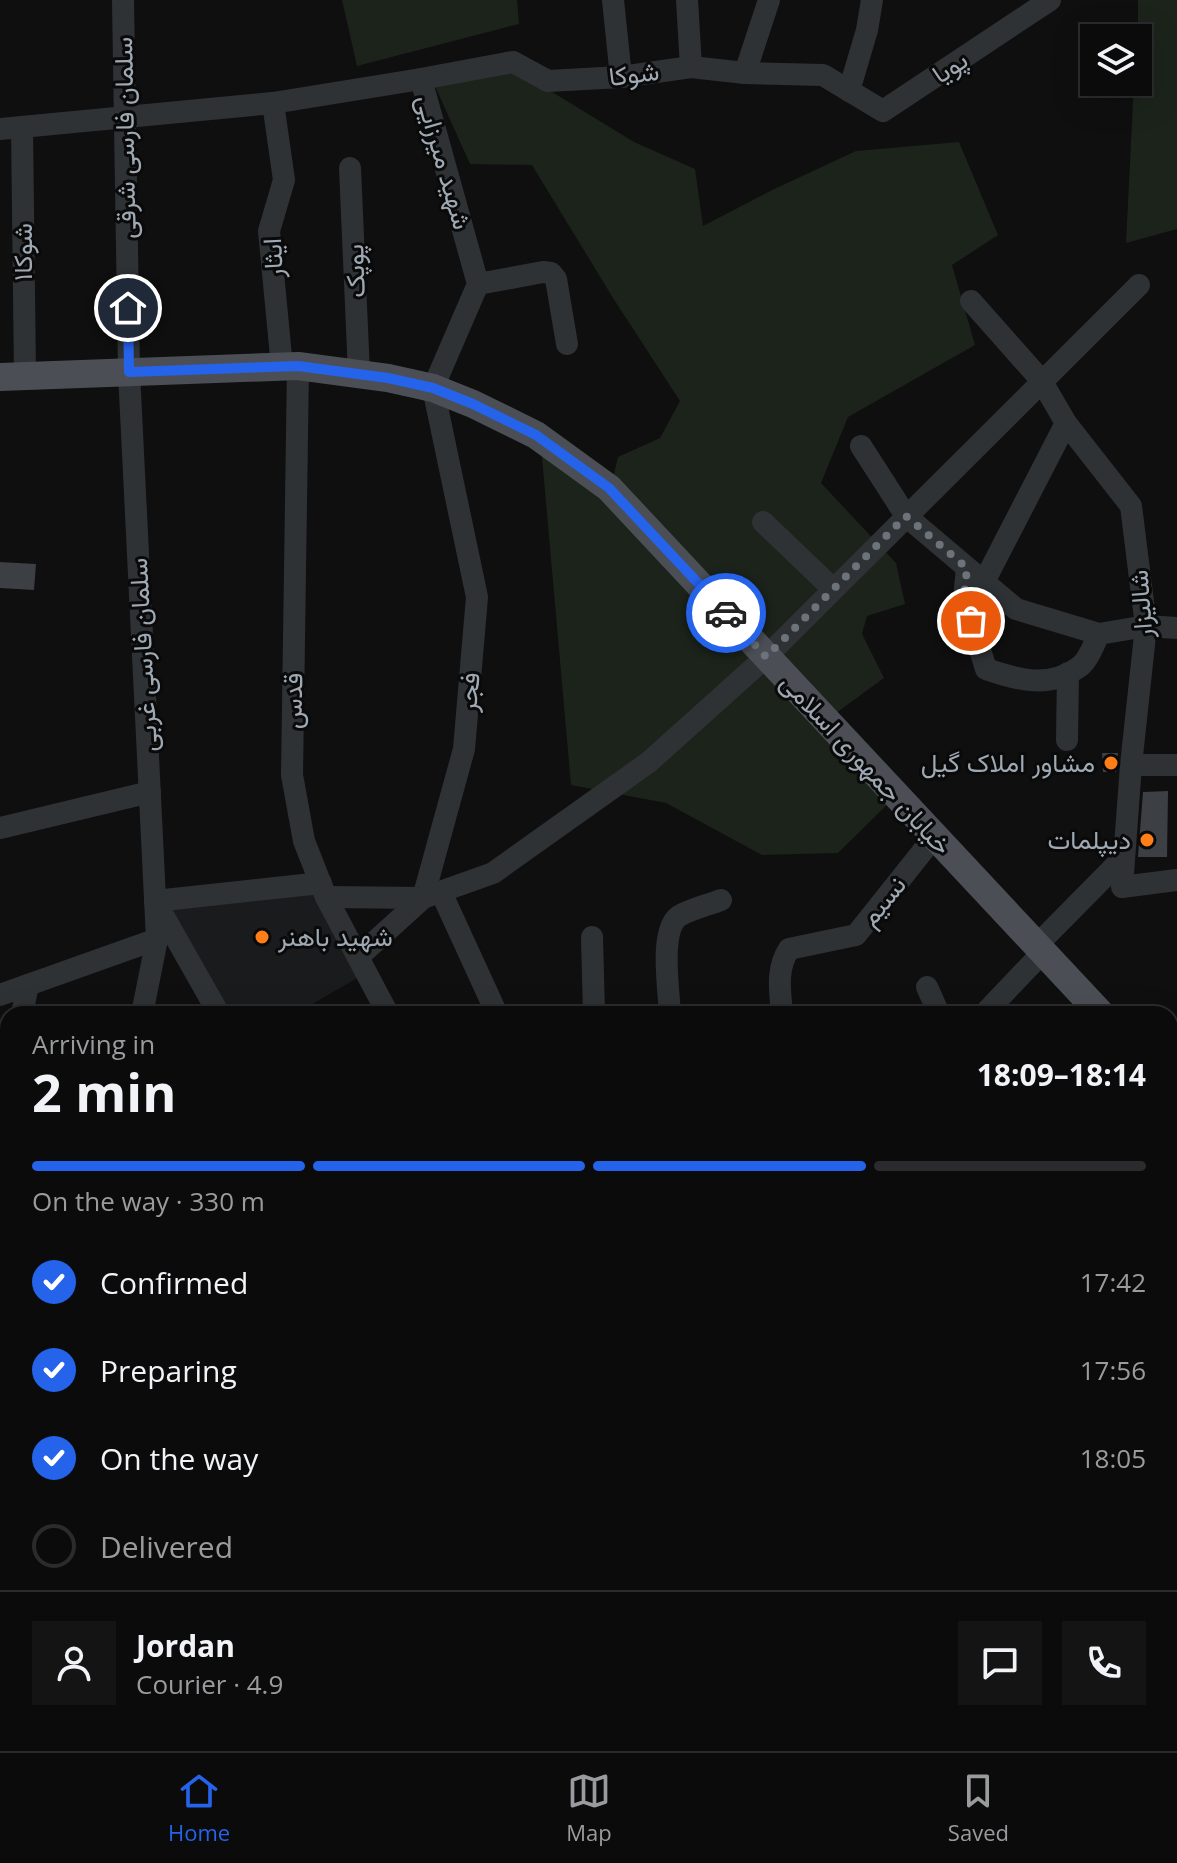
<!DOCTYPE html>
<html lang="en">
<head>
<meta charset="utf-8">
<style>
  :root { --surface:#0b0b0c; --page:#141415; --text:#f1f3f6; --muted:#9a9b9d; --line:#2b2b2d; --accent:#2563eb }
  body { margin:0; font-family:"Open Sans",Vazirmatn,sans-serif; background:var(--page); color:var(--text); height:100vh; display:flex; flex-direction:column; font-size:30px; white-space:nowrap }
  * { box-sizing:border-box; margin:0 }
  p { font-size:26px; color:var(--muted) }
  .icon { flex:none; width:44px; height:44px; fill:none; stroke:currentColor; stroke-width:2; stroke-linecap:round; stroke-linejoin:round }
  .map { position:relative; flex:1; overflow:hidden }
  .side { position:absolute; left:0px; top:1006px; width:1178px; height:746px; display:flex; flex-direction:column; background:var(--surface); border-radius:24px 24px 0 0; box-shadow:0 8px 32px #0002,0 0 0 2px var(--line) }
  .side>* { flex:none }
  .tools { position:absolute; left:1080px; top:24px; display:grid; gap:16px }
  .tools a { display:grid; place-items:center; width:72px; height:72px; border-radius:0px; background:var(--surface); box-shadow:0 8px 32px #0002,0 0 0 2px var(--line); font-size:40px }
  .pin { position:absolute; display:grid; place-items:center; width:68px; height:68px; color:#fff; margin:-34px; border:4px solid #fff; border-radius:50%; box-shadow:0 2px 8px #0007 }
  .courier { position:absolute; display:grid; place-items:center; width:80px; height:80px; margin:-40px; border:6px solid #2563eb; border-radius:50%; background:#fff; color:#222; box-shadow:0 2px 10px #0007 }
  .summary em { font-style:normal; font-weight:700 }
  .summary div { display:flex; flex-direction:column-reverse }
  .summary { display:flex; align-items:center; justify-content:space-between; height:136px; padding:0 32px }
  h1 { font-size:52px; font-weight:700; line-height:60px }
  .bar { display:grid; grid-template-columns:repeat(4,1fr); gap:12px 8px; align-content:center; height:96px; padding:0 32px }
  .bar i { height:10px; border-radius:6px; background:var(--line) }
  .bar .selected { background:var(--accent) }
  .bar p { grid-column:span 4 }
  .line { display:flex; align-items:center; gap:20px; padding:0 32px; border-top:2px solid var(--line) }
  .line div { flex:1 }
  .round { display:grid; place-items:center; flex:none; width:84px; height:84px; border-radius:0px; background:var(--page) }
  ol { padding:0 32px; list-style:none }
  li { display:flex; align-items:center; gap:24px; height:88px }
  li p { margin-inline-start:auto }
  li .icon { padding:8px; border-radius:50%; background:var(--accent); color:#fff; stroke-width:4 }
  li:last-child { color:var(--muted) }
  li i { width:44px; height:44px; border:4px solid var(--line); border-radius:50% }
  .menu { display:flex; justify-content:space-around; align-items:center; height:112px; border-top:2px solid var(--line); background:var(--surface); font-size:22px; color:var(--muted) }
  .menu a { display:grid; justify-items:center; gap:4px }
  .menu .selected { color:var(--accent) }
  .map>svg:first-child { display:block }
  .built { fill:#1a1b1d }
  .green { fill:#1b231b }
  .building { fill:#3c3f43 }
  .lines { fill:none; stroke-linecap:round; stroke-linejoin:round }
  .minor { stroke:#2f3235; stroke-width:22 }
  .major { stroke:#4b4f55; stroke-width:28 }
  .done { stroke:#6c737a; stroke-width:8; stroke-dasharray:0 14.4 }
  .route { stroke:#2563eb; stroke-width:10 }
  .poi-dot { fill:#ff7e18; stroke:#0a0a0b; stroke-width:3 }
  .labels { text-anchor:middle; stroke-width:6; stroke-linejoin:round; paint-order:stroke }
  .street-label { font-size:26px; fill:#9ea9b3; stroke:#0a0a0b }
  .poi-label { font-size:26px; fill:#9ea9b3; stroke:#0a0a0b; text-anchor:end }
</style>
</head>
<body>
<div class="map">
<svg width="1177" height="1751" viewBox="0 0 1177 1751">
  <rect width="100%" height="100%" fill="#0f0f10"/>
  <polygon class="built" points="321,883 366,973 295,1014 219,1014 156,901"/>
  <g class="green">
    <polygon points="342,0 517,0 519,24 357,66"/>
    <polygon points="1138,0 1177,0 1177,229 1126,243 1134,82 1138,82"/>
    <polygon points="508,65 634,142 695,169 703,226 770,191 856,151 959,142 998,235 952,265 975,345 848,417 821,483 896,563 905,604 867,616 862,634 884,678 832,716 612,482 618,457 660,438 680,401 613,298 532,165 470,164 435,86"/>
    <polygon points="536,438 608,489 896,796 838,853 762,855 666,803 571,785 542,457"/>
  </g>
  <g class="building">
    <polygon points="0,562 36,564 34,590 0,588"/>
    <polygon points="1102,753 1118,753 1116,772 1103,772"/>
    <polygon points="1168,791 1167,857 1138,857 1143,792"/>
  </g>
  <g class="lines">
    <g class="minor">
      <polyline points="123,0 129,372 157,939 142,1014"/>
      <polyline points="613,0 621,77"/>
      <polyline points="687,0 691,67"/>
      <polyline points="745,73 769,0"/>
      <polyline points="421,79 513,62 548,81 621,77 691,67 745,73 823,75 883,111 1050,0"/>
      <polyline points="849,91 867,30 872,0"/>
      <polyline points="273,103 284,180 269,231 282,367"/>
      <polyline points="22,127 25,376"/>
      <polyline points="0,129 273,103 421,79 478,284 433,388 477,597 464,749 423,898"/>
      <polyline points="350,168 359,374"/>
      <polyline points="478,284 543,272 551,273 556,279 567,344"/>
      <polyline points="971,301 1041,380 1066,423 1131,506 1146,626 1131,765 1122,887 1177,880"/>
      <polyline points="298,366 292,775 304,841 326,897 388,1014"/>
      <polyline points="861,446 906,516 1016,609 1099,634 1146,626 1177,628"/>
      <polyline points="763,522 833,589"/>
      <path d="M967,568L964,598L986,669C1018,680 1049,689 1079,667C1088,661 1094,644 1099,634"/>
      <polyline points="984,582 1066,423"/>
      <polyline points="1067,740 1068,673"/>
      <polyline points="1131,765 1177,765"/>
      <polyline points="0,828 150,792"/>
      <polyline points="441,892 497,1014"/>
      <polyline points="326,897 423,898"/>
      <polyline points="592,937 594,1014"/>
      <polyline points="1037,945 1124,857"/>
      <polyline points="358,957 423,898 493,873 649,762 766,657 1139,285"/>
      <polyline points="927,987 939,1014"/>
      <polyline points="0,995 157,939"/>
      <polyline points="22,1014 28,985"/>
      <polyline points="219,1014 155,901 321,883"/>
      <path d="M670,1014C669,991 659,930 679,916C691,909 708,905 721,900"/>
      <path d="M782,1014C780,990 776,969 789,949L856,935L934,837"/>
      <polyline points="984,1014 1043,952"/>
      <polyline points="1170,1070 1177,1061"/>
      <polyline points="0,1125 8,1085"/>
      <polyline points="1170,1237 1177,1229"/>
      <polyline points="1170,1445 1177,1438"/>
      <polyline points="0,1494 8,1490"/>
      <polyline points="0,1618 8,1620"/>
      <polyline points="692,1744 715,1751"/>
      <polyline points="35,1751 36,1744"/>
      <polyline points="185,1751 187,1744"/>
      <polyline points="334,1751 335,1744"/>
      <polyline points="497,1751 499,1744"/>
      <polyline points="563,1751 567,1744"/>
      <polyline points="661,1751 663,1744"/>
      <polyline points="734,1751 736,1744"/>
      <polyline points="859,1751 860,1744"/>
      <polyline points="923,1751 926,1744"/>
      <polyline points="1039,1751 1042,1744"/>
    </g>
    <g class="major">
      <polyline points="0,377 298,366 388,378 433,388 473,404 536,435 609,488 1101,1014"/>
      <polyline points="1170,1091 1177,1101"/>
    </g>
  </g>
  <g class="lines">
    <polyline class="done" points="726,613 766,657 906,516 967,568 964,598 971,621"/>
    <polyline class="route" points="128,308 129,372 298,366 388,378 433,388 473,404 536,435 609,488 726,613"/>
  </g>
  <g class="poi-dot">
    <circle cx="1111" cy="763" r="8"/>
    <circle cx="1147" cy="840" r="8"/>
    <circle cx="262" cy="937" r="8"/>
  </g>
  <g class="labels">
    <g class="street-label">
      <text transform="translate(950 67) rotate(-34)" y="9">پویا</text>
      <text transform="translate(634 74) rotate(-7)" y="9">شوکا</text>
      <text transform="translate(125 138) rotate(-91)" y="9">سلمان فارسی شرقی</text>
      <text transform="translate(444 162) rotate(74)" y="9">شهید میرزایی</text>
      <text transform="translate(23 252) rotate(-90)" y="9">شوکا۱</text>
      <text transform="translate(273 258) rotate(-93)" y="9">ایثار</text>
      <text transform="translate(355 271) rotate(-92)" y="9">پوپک</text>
      <text transform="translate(1141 604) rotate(-94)" y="9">شالیزار</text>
      <text transform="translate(143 655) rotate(-93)" y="9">سلمان فارسی غربی</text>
      <text transform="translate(469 692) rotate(-85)" y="9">فجر</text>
      <text transform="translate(293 701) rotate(-89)" y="9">قدس</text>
      <text transform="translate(866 764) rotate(47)" y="9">خیابان جمهوری اسلامی</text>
      <text transform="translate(883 901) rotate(-51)" y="9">نسیم</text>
    </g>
    <g class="poi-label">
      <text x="1095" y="772">مشاور املاک گیل</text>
      <text x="1131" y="849">دیپلمات</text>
      <text x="278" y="946" text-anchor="start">شهید باهنر</text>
    </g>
  </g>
</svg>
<div class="tools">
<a><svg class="icon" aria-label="layers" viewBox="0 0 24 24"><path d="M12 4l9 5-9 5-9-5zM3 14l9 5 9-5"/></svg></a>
</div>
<div class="pin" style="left:971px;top:621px;background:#ea580c"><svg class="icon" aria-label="bag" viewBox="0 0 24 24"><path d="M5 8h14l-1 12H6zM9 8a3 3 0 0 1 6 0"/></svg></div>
<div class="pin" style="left:128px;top:308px;background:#1f2937"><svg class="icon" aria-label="home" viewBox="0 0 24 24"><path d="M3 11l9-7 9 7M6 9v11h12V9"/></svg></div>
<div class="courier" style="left:726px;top:613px"><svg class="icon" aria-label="car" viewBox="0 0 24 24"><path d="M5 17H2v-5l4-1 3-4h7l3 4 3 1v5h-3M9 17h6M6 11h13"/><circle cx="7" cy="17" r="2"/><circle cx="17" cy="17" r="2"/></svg></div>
<section class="side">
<div class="summary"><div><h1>2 min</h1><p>Arriving in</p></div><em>18:09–18:14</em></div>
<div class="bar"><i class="selected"></i><i class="selected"></i><i class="selected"></i><i></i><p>On the way · 330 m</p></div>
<ol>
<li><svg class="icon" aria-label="check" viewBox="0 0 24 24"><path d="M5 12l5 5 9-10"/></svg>Confirmed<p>17:42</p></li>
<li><svg class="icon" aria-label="check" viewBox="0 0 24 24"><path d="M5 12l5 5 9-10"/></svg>Preparing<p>17:56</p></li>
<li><svg class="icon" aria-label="check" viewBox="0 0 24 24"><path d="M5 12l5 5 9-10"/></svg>On the way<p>18:05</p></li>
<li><i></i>Delivered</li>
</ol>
<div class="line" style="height:144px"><a class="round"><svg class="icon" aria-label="person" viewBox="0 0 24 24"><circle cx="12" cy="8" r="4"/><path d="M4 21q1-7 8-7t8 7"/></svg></a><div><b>Jordan</b><p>Courier · 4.9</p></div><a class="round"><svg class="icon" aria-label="chat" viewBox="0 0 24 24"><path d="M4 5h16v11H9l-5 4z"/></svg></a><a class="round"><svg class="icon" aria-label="phone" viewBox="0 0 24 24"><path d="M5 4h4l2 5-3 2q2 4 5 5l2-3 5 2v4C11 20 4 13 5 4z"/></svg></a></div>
</section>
</div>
<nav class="menu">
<a class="selected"><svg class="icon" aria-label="home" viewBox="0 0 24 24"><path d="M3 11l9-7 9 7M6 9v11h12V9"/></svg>Home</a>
<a><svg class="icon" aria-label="map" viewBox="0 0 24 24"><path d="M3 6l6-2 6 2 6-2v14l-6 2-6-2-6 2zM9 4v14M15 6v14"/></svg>Map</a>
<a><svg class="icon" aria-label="saved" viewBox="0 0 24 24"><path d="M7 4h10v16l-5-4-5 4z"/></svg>Saved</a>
</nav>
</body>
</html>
